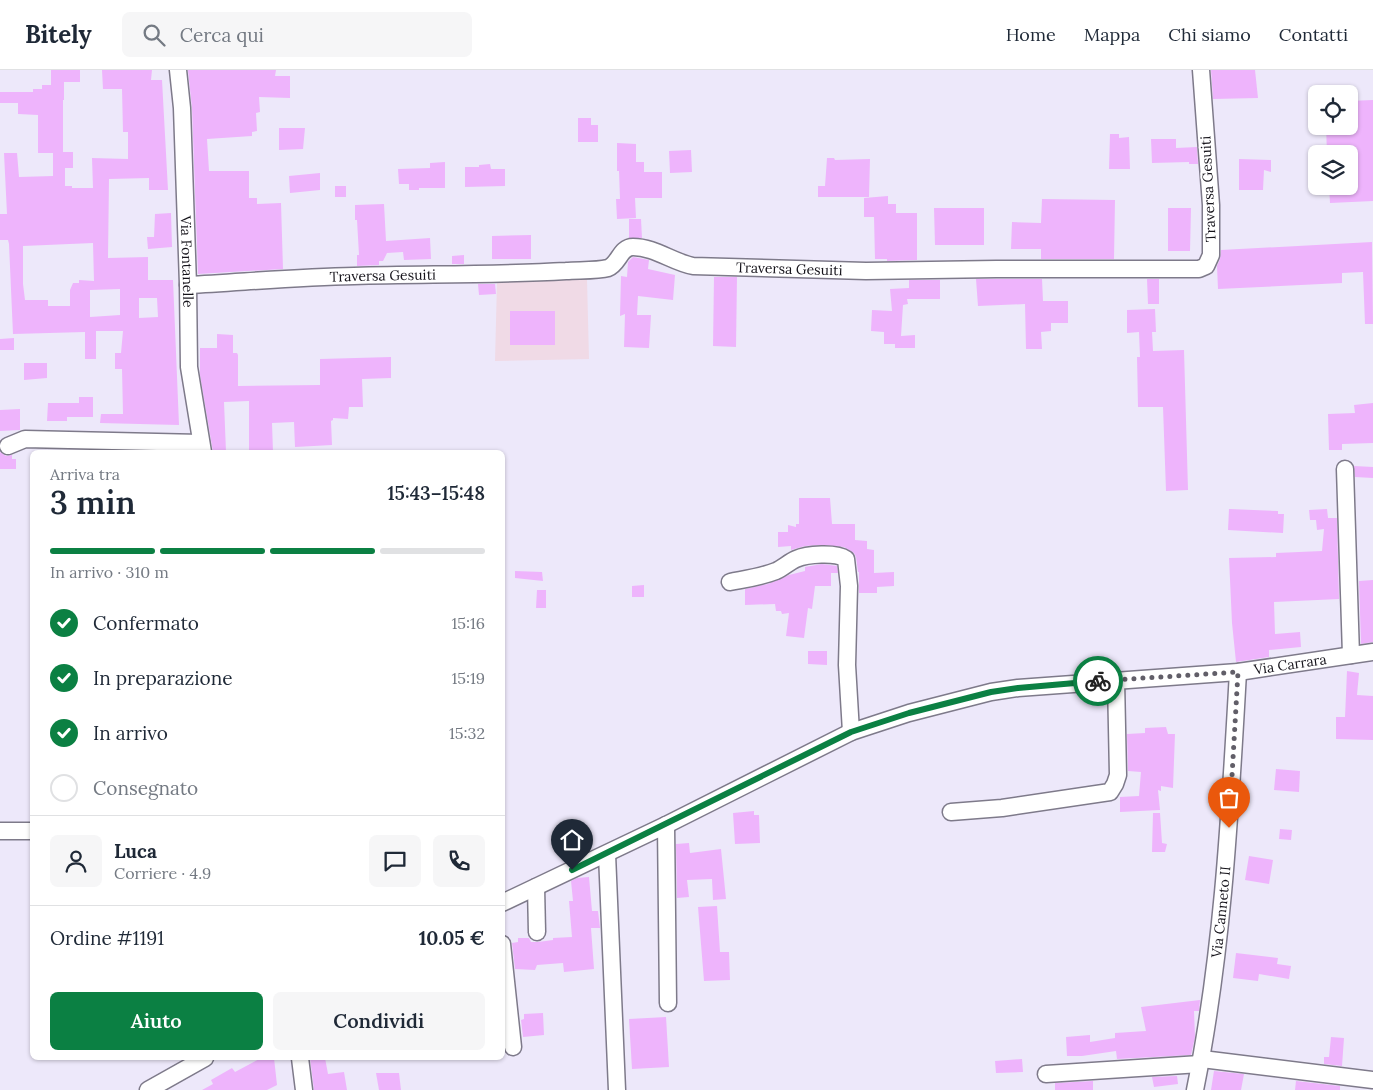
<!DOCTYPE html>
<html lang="it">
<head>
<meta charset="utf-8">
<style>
  :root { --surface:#fff; --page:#f6f6f7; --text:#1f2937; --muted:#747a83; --line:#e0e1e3; --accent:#0b8043 }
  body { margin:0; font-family:Lora,serif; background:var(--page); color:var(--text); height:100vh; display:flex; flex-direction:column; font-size:19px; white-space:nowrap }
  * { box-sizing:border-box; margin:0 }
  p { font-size:16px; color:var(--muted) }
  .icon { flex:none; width:28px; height:28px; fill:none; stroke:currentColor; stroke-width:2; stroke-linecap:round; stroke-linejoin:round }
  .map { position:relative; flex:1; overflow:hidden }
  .details { position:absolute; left:30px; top:380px; width:475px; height:610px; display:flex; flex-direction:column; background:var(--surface); border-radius:8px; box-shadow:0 1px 4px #0004 }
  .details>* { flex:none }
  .tools { position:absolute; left:1308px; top:15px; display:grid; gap:10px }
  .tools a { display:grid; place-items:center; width:50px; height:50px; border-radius:8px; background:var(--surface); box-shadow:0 1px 4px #0004; font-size:25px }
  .pin { position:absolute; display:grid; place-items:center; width:42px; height:42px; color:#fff; margin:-51px -21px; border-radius:50% 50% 50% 0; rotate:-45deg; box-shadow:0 0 5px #0007 }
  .pin .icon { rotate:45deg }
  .courier { position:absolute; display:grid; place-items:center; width:50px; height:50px; margin:-25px; border:4px solid #0b8043; border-radius:50%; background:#fff; color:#222; box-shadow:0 1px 6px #0007 }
  .summary em { font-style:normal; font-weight:600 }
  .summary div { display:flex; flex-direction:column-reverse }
  .summary { display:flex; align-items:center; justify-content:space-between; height:85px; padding:0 20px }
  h1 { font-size:32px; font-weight:600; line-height:38px }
  .bar { display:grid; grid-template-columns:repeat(4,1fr); gap:8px 5px; align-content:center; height:60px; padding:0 20px }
  .bar i { height:6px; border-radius:4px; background:var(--line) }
  .bar .selected { background:var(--accent) }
  .bar p { grid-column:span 4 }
  .line { display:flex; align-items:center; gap:12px; padding:0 20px; border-top:1px solid var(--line) }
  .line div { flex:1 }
  .round { display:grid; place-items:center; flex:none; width:52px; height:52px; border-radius:8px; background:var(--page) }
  ol { padding:0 20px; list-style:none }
  li { display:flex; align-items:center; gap:15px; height:55px }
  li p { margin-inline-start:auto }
  li .icon { padding:5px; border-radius:50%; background:var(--accent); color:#fff; stroke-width:4 }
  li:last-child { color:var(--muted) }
  li i { width:28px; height:28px; border:2px solid var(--line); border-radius:50% }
  .action { display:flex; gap:10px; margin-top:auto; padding:10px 20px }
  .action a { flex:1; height:58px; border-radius:8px; background:var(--accent); color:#fff; font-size:20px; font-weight:600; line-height:58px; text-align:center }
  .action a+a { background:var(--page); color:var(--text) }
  header { display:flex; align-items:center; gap:30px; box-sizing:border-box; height:70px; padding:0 25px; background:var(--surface); border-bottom:1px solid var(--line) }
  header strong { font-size:24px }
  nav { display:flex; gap:28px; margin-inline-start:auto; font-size:18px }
  .search { width:350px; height:45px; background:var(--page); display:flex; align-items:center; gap:12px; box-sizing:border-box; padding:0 18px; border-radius:8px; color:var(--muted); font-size:19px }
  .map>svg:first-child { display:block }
  .education { fill:#f0dae6 }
  .building { fill:#eeb4fc; fill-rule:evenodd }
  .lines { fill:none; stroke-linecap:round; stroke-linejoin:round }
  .minor-casing { stroke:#7e7a8a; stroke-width:19 }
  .minor { stroke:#fff; stroke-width:16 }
  .done { stroke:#615e68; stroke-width:5; stroke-dasharray:0 9 }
  .route { stroke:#0b8043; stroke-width:6 }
  .labels { text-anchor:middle; stroke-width:4; stroke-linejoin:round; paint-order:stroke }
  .street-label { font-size:14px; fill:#15131a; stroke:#fff }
</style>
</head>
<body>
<header>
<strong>Bitely</strong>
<div class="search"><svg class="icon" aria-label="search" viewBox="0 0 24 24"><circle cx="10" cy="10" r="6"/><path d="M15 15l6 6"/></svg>Cerca qui</div>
<nav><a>Home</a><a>Mappa</a><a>Chi siamo</a><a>Contatti</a></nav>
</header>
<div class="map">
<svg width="1373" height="1020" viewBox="0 0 1373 1020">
  <rect width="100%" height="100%" fill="#ede8fa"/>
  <polygon class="education" points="587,209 589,289 495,291 497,212"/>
  <g class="building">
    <path d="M51,0H80V12H64V30H63V82H73V98H65V116H72V118H93L92,88L128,89V62H123L122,19H103L102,0H152L151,10H162L168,120H149V108L109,109L108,188L148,187V210H173L179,355L100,353L101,344H123L122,299H115V283H121L123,261H96V289H85V262L13,264L9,174L8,170H0V144H7L4,83H17L19,107L53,106V83H38V45L18,44V33H0V22H33V19H42V15H51ZM93,173L94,211L79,210V213H73L70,220V236H48V230H25L23,214V176ZM120,219V245L90,247V220ZM139,228H157L158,247L139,248Z"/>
    <polygon points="188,0 276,0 275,6 290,6 290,28 259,27 260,42 256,43 257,61 252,62 252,66 207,69 209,101 249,101 249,128 257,128 257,134 281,133 283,199 198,204 192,38"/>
    <polygon points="1211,0 1255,0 1258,28 1213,29"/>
    <polygon points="1373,30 1373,131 1330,133 1329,116 1349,116 1349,84 1327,84 1326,56 1349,56 1349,31"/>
    <polygon points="578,48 591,48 591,55 598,55 598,72 578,72"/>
    <polygon points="279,58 305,58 303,79 279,80"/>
    <polygon points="1110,64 1119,64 1119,68 1129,67 1130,99 1109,99"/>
    <polygon points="1151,69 1176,69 1176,78 1197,77 1198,94 1189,94 1189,92 1152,93"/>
    <polygon points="617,73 636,74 636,92 644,92 644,102 662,102 662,128 635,128 636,148 617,149 616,129 620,129 619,101 617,101"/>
    <polygon points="691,80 692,102 670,103 669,81"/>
    <polygon points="827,88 834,88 835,90 870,89 869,127 818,127 818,116 825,116"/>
    <polygon points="1239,89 1271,90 1271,102 1264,100 1263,120 1239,120"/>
    <polygon points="445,92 445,118 419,118 419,120 409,120 409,114 399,114 398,99 430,98 430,93"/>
    <polygon points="490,94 491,99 505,99 505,116 465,117 465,97 479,97 479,95"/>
    <polygon points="320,103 320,120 290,123 289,106"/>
    <rect x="335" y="116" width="11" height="11"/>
    <polygon points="888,126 888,134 896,134 896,143 917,143 917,190 887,191 887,189 875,189 874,147 864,147 864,128"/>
    <polygon points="1042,129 1115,130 1114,189 1041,189 1041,179 1011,179 1012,152 1041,153"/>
    <polygon points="384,134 386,171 430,168 431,189 404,190 403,182 387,183 383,191 379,191 379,195 357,196 357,185 359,185 357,150 355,150 355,135"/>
    <polygon points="934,138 984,138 984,175 935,175"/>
    <polygon points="1168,138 1191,138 1190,181 1168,181"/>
    <polygon points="171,143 172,177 148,179 147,167 154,167 155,144"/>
    <polygon points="629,149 641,149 642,168 629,168"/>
    <polygon points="531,165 531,189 492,189 492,166"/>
    <polygon points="1372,172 1373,254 1365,254 1363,202 1342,203 1342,213 1218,219 1217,196 1220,189 1221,180"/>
    <polygon points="464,185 464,194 452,194 452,186"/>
    <polygon points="633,187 649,190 648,199 675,205 673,230 638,226 637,245 651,245 649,278 624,277 625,244 620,246 621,206 627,207 628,192"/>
    <polygon points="714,207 737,207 736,277 713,276"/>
    <polygon points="976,209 1042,209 1043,231 1068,231 1068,253 1051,253 1051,261 1041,262 1042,279 1026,279 1025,234 978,236"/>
    <polygon points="1147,209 1159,209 1159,234 1148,234"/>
    <polygon points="909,210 940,210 940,229 907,229 908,234 903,235 901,266 915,265 915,278 895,278 895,274 884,274 884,262 871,261 872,240 892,241 890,219 909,218"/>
    <polygon points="478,214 495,214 496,224 479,225"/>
    <polygon points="1155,239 1156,262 1152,262 1153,281 1184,280 1188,420 1166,421 1163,337 1138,337 1137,287 1140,287 1139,262 1127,263 1127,240"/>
    <rect x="510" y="241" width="45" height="34"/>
    <polygon points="217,264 233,265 233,283 237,283 238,285 238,316 320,315 320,289 391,287 391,308 362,309 363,337 349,337 348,349 333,348 333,350 331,351 332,375 295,377 294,352 272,353 273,382 249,382 249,331 224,332 226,382 213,382 200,305 200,278 217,278"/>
    <polygon points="14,268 14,280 0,280 0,269"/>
    <polygon points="24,293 47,293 47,308 24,310"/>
    <polygon points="79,327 93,327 93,347 67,347 67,351 47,351 48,333 79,333"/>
    <polygon points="1373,333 1373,373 1342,374 1342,380 1329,380 1328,344 1355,343 1354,335"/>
    <polygon points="20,339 20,360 0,361 0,340"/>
    <polygon points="0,382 6,386 12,385 12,389 16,389 16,399 0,399"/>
    <polygon points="1354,396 1373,397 1373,408 1355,407"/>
    <polygon points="799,428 830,428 832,454 855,454 855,470 867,471 867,479 874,480 874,503 894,502 894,516 877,517 877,523 859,523 859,502 858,502 856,487 854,483 844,477 821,475 805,476 791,480 791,476 778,477 778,462 788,462 788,455 796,457 796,454 799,454"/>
    <polygon points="1229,439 1278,441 1278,444 1284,444 1283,463 1228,460"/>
    <polygon points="1327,439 1328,448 1337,448 1339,529 1274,532 1275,564 1300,562 1301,577 1269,580 1269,587 1236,592 1232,553 1229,488 1276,487 1276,483 1322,481 1324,459 1317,460 1316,450 1310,450 1309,440"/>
    <polygon points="822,494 837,496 838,503 831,503 831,516 815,516 812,539 808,538 804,568 786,566 789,543 782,544 781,541 776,541 775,534 745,535 745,519 768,514 789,505 805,501 805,497"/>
    <polygon points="515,501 542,502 543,511 515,508"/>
    <polygon points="1373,510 1373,572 1361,574 1359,511"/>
    <polygon points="644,515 644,527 632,527 632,516"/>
    <polygon points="537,520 546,520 546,538 536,538"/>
    <polygon points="808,581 827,581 827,595 808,594"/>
    <polygon points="1347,601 1359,603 1357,625 1373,626 1373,670 1336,669 1336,647 1345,647"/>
    <polygon points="1166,657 1168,664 1175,664 1173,718 1161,716 1161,721 1158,720 1160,740 1120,742 1120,727 1139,726 1141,702 1128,701 1127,664 1145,663 1145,658"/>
    <polygon points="1276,699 1300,701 1299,722 1274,720"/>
    <polygon points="754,741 754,745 759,745 760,773 735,774 733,743"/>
    <polygon points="1153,743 1160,743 1162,773 1167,774 1165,782 1152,782"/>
    <polygon points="1280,759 1292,760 1291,770 1279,769"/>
    <polygon points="689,773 690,783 721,779 726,829 713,830 712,809 687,810 689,827 677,828 676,774"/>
    <polygon points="1249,786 1273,790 1269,814 1245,810"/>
    <polygon points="589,807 592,841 598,841 600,858 591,858 594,899 564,902 563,893 537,895 535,900 515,899 512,873 518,872 518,868 529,868 531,872 538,872 553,870 553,868 572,867 569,831 573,831 571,811 577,808"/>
    <polygon points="717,836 720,882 729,882 730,910 704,911 698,837"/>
    <polygon points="1236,883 1278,888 1277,894 1291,896 1289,909 1259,904 1258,911 1233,908"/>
    <polygon points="1200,930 1199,941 1194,941 1195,967 1191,985 1117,989 1116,981 1082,986 1067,986 1066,967 1090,965 1090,972 1115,968 1115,963 1146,961 1141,937"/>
    <polygon points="543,943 544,965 523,967 521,950 524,949 524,944"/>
    <polygon points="666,947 669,997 632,999 629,949"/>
    <polygon points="1331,967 1344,968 1342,996 1324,994 1324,987 1329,987"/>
    <polygon points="261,988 274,988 277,1015 267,1020 202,1020 213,1014 211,1010 232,998 235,1002"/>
    <polygon points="310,988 325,988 328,1004 344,1002 347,1020 314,1020"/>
    <polygon points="1022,989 1023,1002 996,1003 995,991"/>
    <polygon points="1214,1001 1244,1004 1241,1020 1211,1020"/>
    <polygon points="376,1003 399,1003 401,1020 379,1020"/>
    <polygon points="1177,1006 1178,1014 1154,1017 1152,1007"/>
    <polygon points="1093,1011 1093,1020 1055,1020 1055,1013"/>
    <polygon points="1296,1011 1340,1016 1340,1020 1295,1020"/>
  </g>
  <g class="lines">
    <defs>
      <g id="minor">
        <path id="s1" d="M178,0L182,38L188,215L189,297L203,382"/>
        <path id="s2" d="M188,215C244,212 299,207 354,206C425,204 496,205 566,201C578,200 597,201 608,198C619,194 620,177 633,177C655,177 672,192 693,196L866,201L996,199H1199L1206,196L1211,185V135L1201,0"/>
        <polyline points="8,376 25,369 201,373"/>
        <polyline points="1345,399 1351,585"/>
        <path d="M730,512C745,509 761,507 776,501C783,498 789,492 796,489C807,484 836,482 846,489L849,516L847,595L851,662"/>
        <polyline points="951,742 1002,738 1110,722 1115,714 1118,705 1116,610"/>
        <polyline points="666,755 668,933"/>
        <polyline points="0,761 32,761"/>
        <polyline points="607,784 617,1020"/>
        <polyline points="536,817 537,862"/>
        <path id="s3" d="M502,833L666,755L851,662L909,643L991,622L1018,618L1238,602L1373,582"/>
        <polyline points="502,874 513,977"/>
        <polyline points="300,988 304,1020"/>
        <polyline points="1202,989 1373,1010"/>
        <polyline points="1046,1004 1200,994"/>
        <polyline points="148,1020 205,988"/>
        <path id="s4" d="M1195,1020C1223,882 1230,742 1238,602"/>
      </g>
    </defs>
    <use href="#minor" class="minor-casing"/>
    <use href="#minor" class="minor"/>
  </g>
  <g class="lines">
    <polyline class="done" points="1098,611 1238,602 1229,758"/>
    <polyline class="route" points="572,800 851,662 909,643 991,622 1018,618 1098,611"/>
  </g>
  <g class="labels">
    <g class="street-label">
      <text transform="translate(1208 119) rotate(-93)" y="5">Traversa Gesuiti</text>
      <text dy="5" stroke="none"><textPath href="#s1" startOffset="192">Via Fontanelle</textPath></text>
      <text dy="5" stroke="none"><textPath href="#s2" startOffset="614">Traversa Gesuiti</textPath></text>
      <text dy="5" stroke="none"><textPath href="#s2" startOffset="195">Traversa Gesuiti</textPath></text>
      <text dy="5" stroke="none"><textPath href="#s3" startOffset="835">Via Carrara</textPath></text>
      <text dy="5" stroke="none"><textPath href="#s4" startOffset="180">Via Canneto II</textPath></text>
    </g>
  </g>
</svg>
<div class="tools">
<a><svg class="icon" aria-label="locate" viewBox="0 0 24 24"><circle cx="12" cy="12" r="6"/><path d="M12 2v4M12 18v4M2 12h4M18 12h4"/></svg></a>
<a><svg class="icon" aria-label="layers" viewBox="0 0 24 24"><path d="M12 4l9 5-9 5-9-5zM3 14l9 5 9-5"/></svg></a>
</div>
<div class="pin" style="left:1229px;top:758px;background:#ea580c"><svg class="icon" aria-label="bag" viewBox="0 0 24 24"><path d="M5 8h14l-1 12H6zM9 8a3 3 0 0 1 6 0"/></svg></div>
<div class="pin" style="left:572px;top:800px;background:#1f2937"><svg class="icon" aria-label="home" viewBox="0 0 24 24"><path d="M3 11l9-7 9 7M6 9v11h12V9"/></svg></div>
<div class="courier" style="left:1098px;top:611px"><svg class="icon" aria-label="bike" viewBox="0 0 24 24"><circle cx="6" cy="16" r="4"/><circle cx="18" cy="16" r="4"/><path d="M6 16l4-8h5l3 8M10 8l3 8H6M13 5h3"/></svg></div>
<section class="details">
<div class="summary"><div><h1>3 min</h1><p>Arriva tra</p></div><em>15:43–15:48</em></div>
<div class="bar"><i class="selected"></i><i class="selected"></i><i class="selected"></i><i></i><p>In arrivo · 310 m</p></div>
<ol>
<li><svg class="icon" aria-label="check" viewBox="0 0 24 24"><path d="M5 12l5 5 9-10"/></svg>Confermato<p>15:16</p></li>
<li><svg class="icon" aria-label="check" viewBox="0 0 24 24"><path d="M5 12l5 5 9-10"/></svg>In preparazione<p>15:19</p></li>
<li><svg class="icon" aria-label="check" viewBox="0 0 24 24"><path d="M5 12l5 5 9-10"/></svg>In arrivo<p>15:32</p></li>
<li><i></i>Consegnato</li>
</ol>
<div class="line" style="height:90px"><a class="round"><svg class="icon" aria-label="person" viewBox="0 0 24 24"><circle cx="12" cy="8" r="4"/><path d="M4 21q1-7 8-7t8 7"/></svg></a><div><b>Luca</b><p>Corriere · 4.9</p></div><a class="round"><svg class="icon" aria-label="chat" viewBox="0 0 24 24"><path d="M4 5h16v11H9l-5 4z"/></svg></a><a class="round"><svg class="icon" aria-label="phone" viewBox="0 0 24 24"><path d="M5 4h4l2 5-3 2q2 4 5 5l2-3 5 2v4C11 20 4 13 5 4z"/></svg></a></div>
<div class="line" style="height:65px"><div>Ordine #1191</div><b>10.05 €</b></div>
<div class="action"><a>Aiuto</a><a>Condividi</a></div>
</section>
</div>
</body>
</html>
